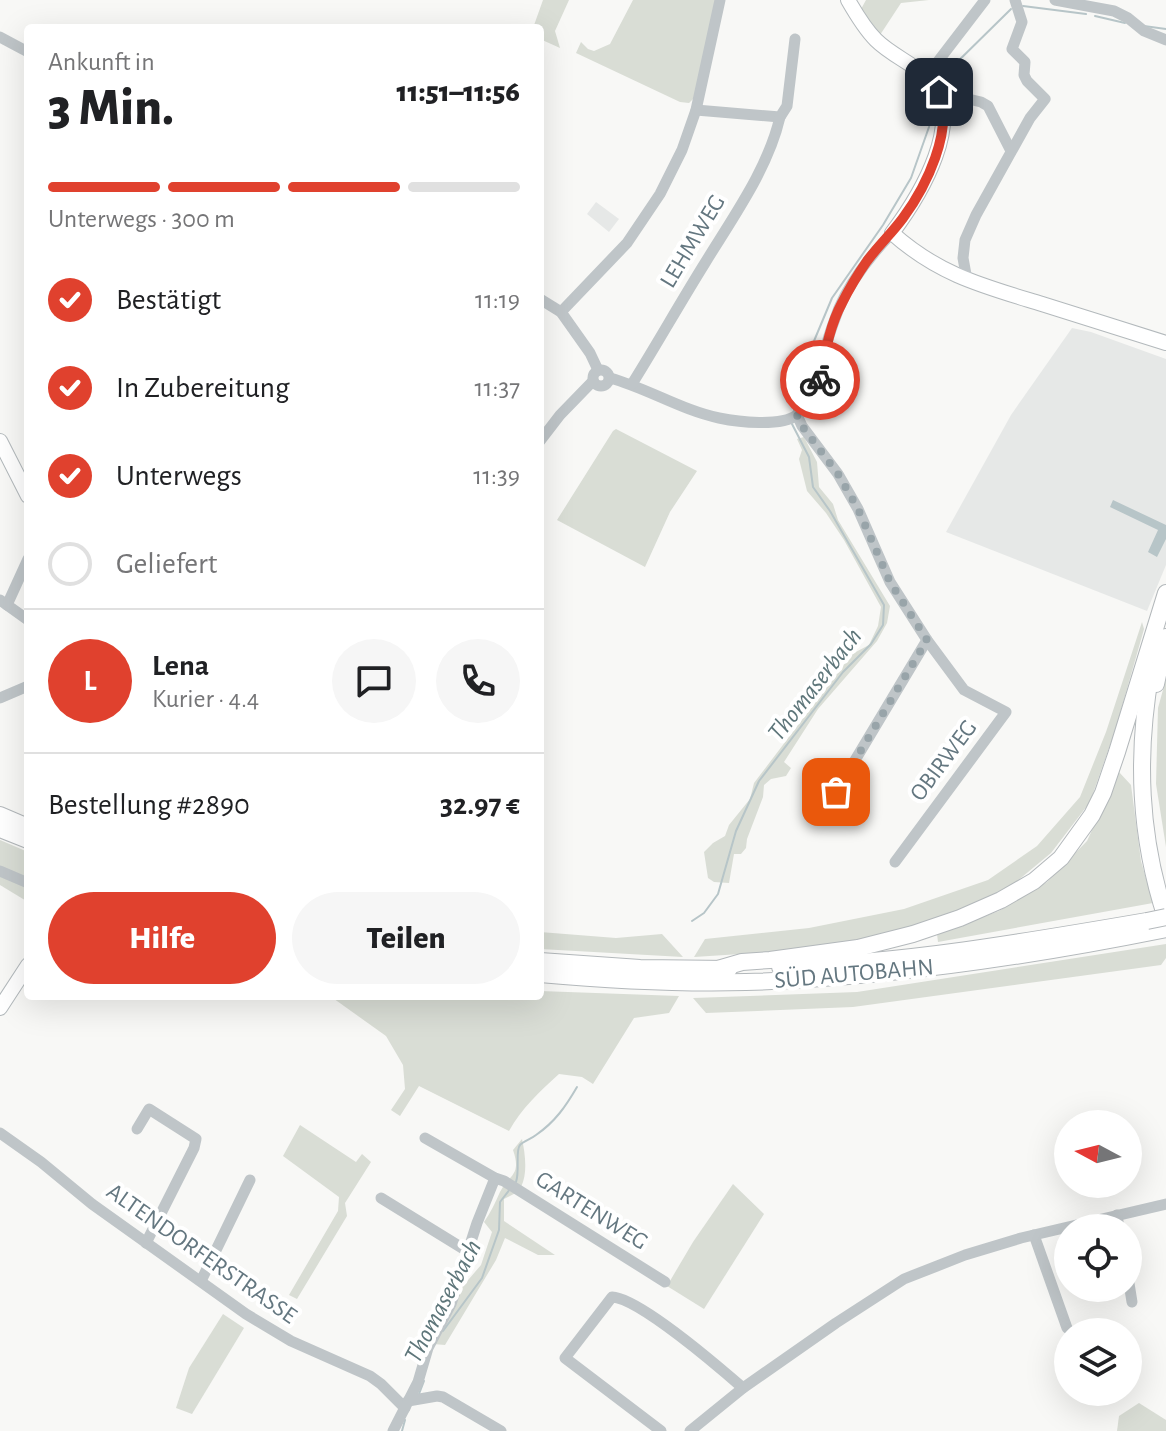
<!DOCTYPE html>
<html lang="de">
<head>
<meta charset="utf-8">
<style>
  :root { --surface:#fff; --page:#f6f6f6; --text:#202124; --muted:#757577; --line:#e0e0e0; --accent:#e0412e }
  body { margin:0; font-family:"Alegreya Sans",sans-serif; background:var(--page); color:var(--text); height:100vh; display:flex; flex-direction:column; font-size:30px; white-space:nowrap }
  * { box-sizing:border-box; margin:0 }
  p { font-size:26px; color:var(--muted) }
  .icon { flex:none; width:44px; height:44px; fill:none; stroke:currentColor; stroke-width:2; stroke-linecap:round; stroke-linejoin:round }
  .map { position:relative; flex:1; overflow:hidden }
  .details { position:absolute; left:24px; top:24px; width:520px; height:976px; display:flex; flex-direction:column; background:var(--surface); border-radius:8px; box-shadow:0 8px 32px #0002 }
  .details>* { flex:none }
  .needle { width:52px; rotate:277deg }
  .buttons { position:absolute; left:1054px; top:1110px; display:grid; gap:16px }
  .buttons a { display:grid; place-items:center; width:88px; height:88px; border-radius:50%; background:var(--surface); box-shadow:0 8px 32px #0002; font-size:40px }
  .pin { position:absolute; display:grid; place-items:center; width:68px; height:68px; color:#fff; margin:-34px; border-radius:16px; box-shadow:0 4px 12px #0006 }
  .courier { position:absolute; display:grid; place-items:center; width:80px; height:80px; margin:-40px; border:6px solid #e0412e; border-radius:50%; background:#fff; color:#222; box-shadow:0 2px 10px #0007 }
  .headline em { font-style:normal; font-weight:800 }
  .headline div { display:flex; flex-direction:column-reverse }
  .headline { display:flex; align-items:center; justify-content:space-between; height:136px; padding:0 24px }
  h1 { font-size:52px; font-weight:800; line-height:60px }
  .bar { display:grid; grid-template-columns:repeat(4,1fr); gap:12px 8px; align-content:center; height:96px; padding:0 24px }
  .bar i { height:10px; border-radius:6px; background:var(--line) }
  .bar .on { background:var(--accent) }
  .bar p { grid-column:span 4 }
  .line { display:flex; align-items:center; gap:20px; padding:0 24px; border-top:2px solid var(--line) }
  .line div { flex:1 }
  .round { display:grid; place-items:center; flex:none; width:84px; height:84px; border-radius:42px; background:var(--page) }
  ol { padding:0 24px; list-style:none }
  li { display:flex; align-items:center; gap:24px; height:88px }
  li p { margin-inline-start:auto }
  li .icon { padding:8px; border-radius:50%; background:var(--accent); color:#fff; stroke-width:4 }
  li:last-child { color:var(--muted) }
  li i { width:44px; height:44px; border:4px solid var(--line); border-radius:50% }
  .button { display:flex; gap:16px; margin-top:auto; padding:16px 24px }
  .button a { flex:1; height:92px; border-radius:48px; background:var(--accent); color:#fff; font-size:32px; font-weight:800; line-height:92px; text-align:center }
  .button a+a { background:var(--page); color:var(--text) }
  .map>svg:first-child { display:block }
  .built { fill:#e6e8e7 }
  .green { fill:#d9ddd5 }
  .water { fill:#b7c5c8 }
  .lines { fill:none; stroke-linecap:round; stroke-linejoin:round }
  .stream { stroke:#b7c5c8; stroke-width:2 }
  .major-casing { stroke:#b3b9bc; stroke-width:16 }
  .highway-casing { stroke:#b3b8bb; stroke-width:18 }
  .minor { stroke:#bfc5c8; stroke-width:11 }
  .major { stroke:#fff; stroke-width:14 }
  .highway { stroke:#fff; stroke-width:16 }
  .highway-bridge-casing { stroke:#b3b8bb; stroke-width:18; stroke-linecap:butt }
  .highway-bridge { stroke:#fff; stroke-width:16 }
  .done { stroke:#98a4a9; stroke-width:8; stroke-dasharray:0 14.4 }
  .route { stroke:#e0412e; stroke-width:10 }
  .labels { text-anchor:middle; stroke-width:8; stroke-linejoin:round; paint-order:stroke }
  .street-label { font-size:24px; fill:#647780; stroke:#fff }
  .water-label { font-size:26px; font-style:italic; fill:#5e767a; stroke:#fff }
</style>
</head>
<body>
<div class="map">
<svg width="1166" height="1431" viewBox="0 0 1166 1431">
  <rect width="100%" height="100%" fill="#f8f8f6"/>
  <g class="built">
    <polygon points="596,202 619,219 609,232 587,214"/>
    <polygon points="1072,328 1091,332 1166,359 1166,565 1147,611 946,532 1011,415"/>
  </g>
  <g class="green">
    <polygon points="543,0 569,0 555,31 560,48 540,39 540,28 533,28"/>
    <polygon points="633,0 716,0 694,98 689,103 680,102 576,53 581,42 588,49 594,51 610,44"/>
    <polygon points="866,0 929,0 901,3 880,35 860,11"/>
    <polygon points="616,429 697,471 670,512 645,567 557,520 613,431"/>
    <polygon points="804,437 817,462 819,487 833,504 838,520 890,606 887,623 877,641 818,709 784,762 791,768 786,776 771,779 764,785 763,797 747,839 746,848 741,854 734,854 729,883 714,882 708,878 704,852 713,843 725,836 729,825 750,799 754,783 852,654 869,645 878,626 881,607 844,540 826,513 807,491 799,459 802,450 797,439"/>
    <polygon points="1142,622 1144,629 1115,731 1090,802 1051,853 1016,882 974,905 912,926 840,944 771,952 694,957 705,939 809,928 904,909 988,880 1037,846 1080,797 1106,732"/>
    <polygon points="1166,679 1166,847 1156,784 1158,708"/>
    <polygon points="1119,772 1131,785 1141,861 1153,903 938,942 937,934 999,911 1047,882 1087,841"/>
    <polygon points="0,840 28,852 28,902 0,885"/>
    <polygon points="540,932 616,938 662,934 683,957 540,949"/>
    <polygon points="1166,944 1166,958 1161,965 853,1007 706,1013 693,998 857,992"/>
    <path d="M540,991L679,996L669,1013L634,1018L593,1084L582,1077L559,1074C540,1091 521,1109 509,1131L419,1086L400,1116L391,1110L405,1089L403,1065L386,1036L330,996H540Z"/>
    <polygon points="300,1125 356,1162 362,1154 371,1162 345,1203 347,1216 297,1299 289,1295 338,1211 339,1197 283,1156"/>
    <path d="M522,1139C525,1153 528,1173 521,1187C518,1193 510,1196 504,1199V1221L555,1255H538L505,1238L496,1260L445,1345L433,1344L463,1286L481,1265L492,1232L484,1222C491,1212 495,1203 500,1192C509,1174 522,1176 513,1150Z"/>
    <polygon points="733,1184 764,1214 704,1309 667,1286 693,1242"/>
    <polygon points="223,1314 244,1328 192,1414 176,1408 189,1368"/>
    <polygon points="1139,1403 1166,1420 1166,1431 1117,1431 1119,1416"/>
  </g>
  <polygon class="water" points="1113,500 1166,525 1166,539 1157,557 1148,552 1158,530 1110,507"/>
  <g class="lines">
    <g class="stream">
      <polyline points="1023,6 1086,14"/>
      <polyline points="1095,16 1125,23"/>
      <polyline points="1144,26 1166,29"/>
      <polyline points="945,74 1011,9"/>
      <polyline points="794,410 809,368 814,341 832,298 883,225 911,178 929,127 933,101"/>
      <polyline points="692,921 704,913 718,894 736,831 759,781 843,672 871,644 883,625 884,605 830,511 813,487 809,457 792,424"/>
      <path d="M516,1182C520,1171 515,1150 520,1145C524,1141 531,1139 536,1135C555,1122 566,1106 577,1087"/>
      <polyline points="443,1331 482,1278 499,1230 500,1202 510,1189"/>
      <polyline points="419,1394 424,1381"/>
      <polyline points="402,1431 405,1420"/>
    </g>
    <defs>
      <g id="major">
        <path d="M848,0C856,14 865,29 876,40C891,55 912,63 927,77C969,117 919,197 892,233C939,275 983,286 1042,304C1083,317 1125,330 1166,343"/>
        <polyline points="0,441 28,496"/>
        <polyline points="0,1008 28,965"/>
      </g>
      <g id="highway">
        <path d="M1151,671C1136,756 1139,836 1166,918"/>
        <polyline points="1156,684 1166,637"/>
        <polyline points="0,815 28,827"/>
        <polyline points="0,829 28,840"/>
        <polyline points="540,961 640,968 729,969"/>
        <path d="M780,967C903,963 1025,942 1147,921"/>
        <polyline points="718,969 742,962 770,960 858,948 913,934 960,918 1001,900 1034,881 1061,858 1092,815 1103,793 1117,752 1166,593"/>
        <path d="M540,974C608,980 677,984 746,982C887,978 1027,957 1166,929"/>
      </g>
    </defs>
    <use href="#major" class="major-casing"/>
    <use href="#highway" class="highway-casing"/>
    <g class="minor">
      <polyline points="1055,0 1114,11 1128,18 1144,31 1166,40"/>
      <polyline points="0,37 28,52"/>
      <polyline points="926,77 985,0"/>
      <polyline points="939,92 981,102 988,106 1011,151"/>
      <polyline points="696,110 780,117 787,106 795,39"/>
      <polyline points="967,280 963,258 965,240 976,215 1030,118 1045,99 1027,81 1024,75 1025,62 1012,49 1022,22 1015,0"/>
      <polyline points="540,299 561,312 590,353 598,370"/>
      <polyline points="561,312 627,243 660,194 682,150 696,110 720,0"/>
      <circle cx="601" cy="378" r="8"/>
      <path d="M610,378C647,388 681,410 719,418C738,422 781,427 797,415C821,398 820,367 827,343C830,331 835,319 839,308C851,280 871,255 892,233"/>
      <path d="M632,384C657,344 680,303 705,263C733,217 768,169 780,117"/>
      <polyline points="797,415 802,426 838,474 858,509 890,582 927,640 964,690 1006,712 895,862"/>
      <polyline points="540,441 560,415 593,381"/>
      <polyline points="0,600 28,620"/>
      <polyline points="7,605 28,559"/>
      <polyline points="0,698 28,686"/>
      <polyline points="836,792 927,640"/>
      <polyline points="0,871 28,883"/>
      <polyline points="137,1129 149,1109 196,1139 194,1148 146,1243"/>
      <polyline points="0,1133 41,1162 92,1204 246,1314 291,1341 370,1376 381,1384 405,1408"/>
      <polyline points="425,1138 495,1178 504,1181 665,1282"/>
      <polyline points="381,1198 467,1251"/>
      <polyline points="1117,1215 1119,1228"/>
      <polyline points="1034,1235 1067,1328"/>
      <polyline points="1128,1277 1132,1302"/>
      <polyline points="201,1281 250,1180"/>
      <polyline points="408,1401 437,1396 443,1397 501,1431"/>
      <polyline points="393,1431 418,1382 428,1348 451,1304 477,1223 495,1178"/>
      <path d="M661,1431L565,1358L612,1297C639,1298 720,1368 743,1388"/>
      <polyline points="690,1431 743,1388 836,1323 904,1279 965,1255 1021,1238 1166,1204"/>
    </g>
    <use href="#major" class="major"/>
    <use href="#highway" class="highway"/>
    <defs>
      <polyline id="highway-bridge" points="1147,921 1166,917"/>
    </defs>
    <use href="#highway-bridge" class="highway-bridge-casing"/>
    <use href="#highway-bridge" class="highway-bridge"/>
  </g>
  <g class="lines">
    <polyline class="done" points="820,380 811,400 797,415 802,426 838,474 858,509 890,582 927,640 836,792"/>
    <path class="route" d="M820,380C825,354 829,327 842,303C849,289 858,274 867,261C878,246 892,233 903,218C926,187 954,130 939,92"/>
  </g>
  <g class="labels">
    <g class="street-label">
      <text transform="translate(692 241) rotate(-59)" y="8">LEHMWEG</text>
      <text transform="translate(943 760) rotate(-53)" y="8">OBIRWEG</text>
      <text transform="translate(854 973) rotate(-5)" y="8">SÜD AUTOBAHN</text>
      <text transform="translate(592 1210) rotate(32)" y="8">GARTENWEG</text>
      <text transform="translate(202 1253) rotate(35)" y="8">ALTENDORFERSTRASSE</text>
    </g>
    <g class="water-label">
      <text transform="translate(814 684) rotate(-52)" y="9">Thomaserbach</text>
      <text transform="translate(442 1301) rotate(-62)" y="9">Thomaserbach</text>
    </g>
  </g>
</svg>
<div class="buttons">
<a><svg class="needle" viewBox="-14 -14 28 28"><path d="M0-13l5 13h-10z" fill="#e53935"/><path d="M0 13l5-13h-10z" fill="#757577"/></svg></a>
<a><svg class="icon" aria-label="locate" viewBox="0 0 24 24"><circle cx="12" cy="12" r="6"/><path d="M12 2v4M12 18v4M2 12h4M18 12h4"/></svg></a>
<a><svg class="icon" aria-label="layers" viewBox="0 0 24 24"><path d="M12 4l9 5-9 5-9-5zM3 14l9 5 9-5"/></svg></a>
</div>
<div class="pin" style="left:836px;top:792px;background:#ea580c"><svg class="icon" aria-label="bag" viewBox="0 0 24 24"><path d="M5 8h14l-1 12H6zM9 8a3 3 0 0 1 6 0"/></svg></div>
<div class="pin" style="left:939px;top:92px;background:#1f2937"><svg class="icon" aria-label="home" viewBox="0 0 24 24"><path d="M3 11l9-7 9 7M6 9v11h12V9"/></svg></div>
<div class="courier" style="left:820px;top:380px"><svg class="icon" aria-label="bike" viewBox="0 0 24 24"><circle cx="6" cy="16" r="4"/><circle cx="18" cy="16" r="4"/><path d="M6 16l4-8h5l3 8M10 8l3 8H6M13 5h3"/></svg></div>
<section class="details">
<div class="headline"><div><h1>3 Min.</h1><p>Ankunft in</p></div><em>11:51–11:56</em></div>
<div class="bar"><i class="on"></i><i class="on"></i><i class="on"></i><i></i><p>Unterwegs · 300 m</p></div>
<ol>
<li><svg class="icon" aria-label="check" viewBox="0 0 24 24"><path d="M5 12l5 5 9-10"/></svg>Bestätigt<p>11:19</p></li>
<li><svg class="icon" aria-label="check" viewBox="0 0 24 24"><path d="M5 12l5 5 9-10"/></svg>In Zubereitung<p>11:37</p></li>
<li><svg class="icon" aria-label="check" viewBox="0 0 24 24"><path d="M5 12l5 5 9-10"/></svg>Unterwegs<p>11:39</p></li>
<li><i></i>Geliefert</li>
</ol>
<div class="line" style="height:144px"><b class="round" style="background:var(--accent);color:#fff">L</b><div><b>Lena</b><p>Kurier · 4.4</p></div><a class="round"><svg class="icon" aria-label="chat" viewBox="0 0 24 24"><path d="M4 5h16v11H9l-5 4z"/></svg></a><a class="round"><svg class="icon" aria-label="phone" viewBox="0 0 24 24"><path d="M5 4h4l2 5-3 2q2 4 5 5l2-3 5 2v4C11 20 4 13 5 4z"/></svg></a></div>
<div class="line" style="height:104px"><div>Bestellung #2890</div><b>32.97 €</b></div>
<div class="button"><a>Hilfe</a><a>Teilen</a></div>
</section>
</div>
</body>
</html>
